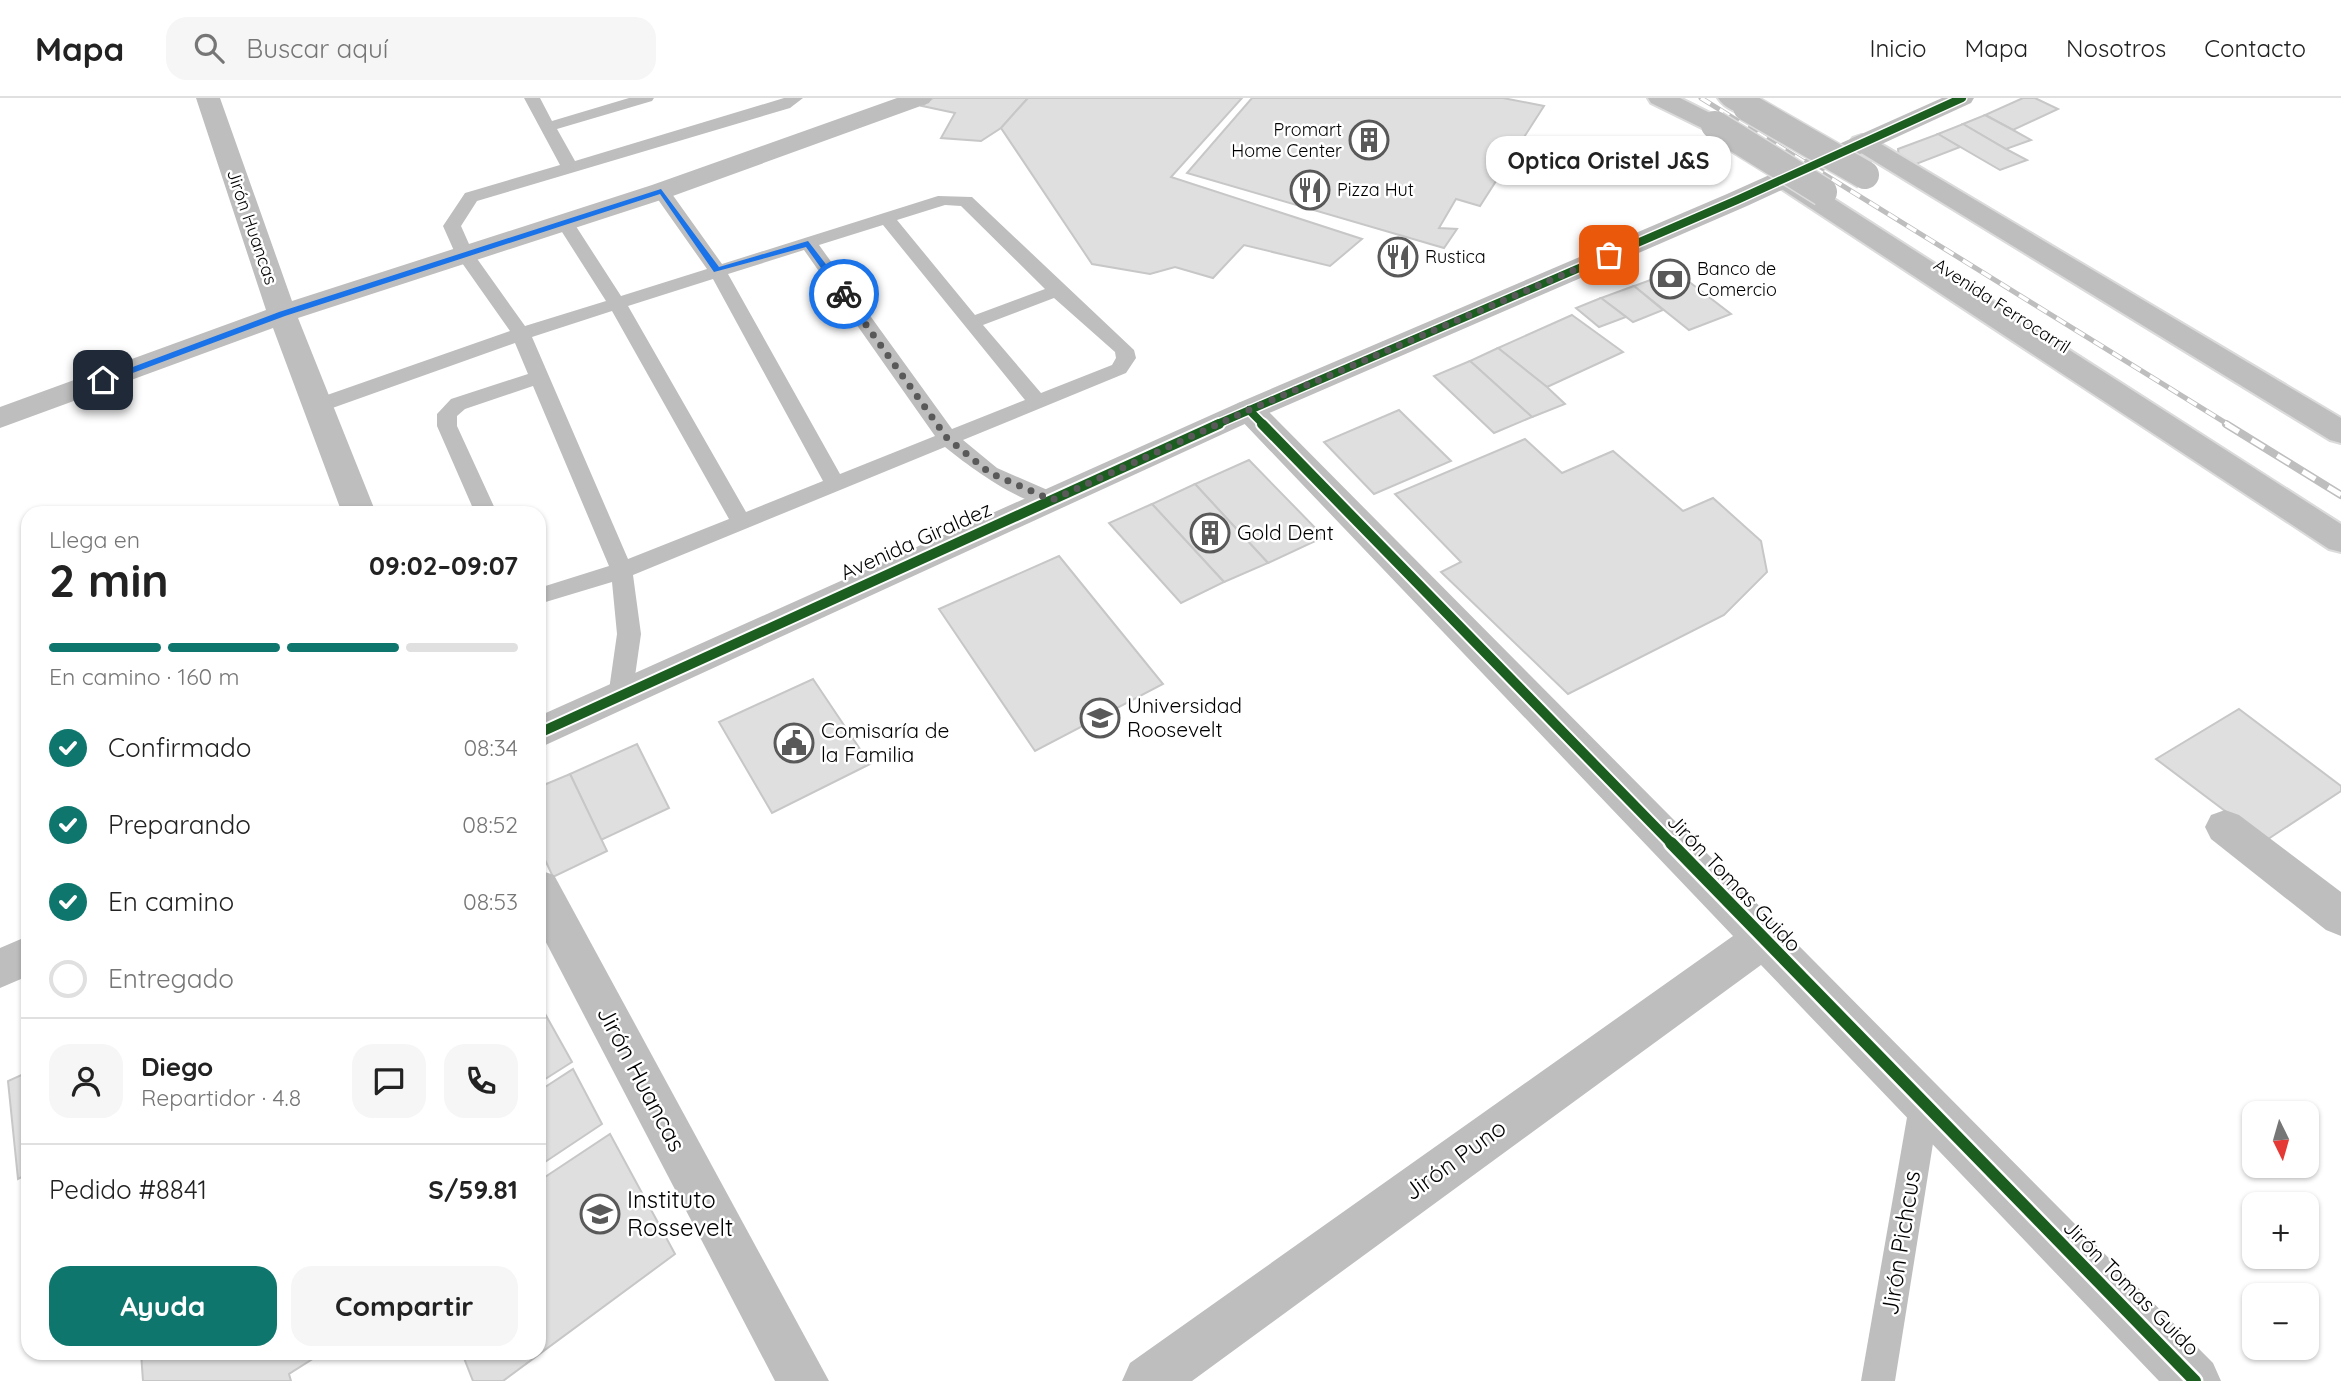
<!DOCTYPE html>
<html lang="es">
<head>
<meta charset="utf-8">
<style>
  :root { --surface:#fff; --page:#f6f6f6; --text:#222; --muted:#767676; --line:#e0e0e0; --accent:#0f766e }
  body { margin:0; font-family:Quicksand,sans-serif; background:var(--page); color:var(--text); height:100vh; display:flex; flex-direction:column; font-size:26px; white-space:nowrap }
  * { box-sizing:border-box; margin:0 }
  p { font-size:23px; color:var(--muted) }
  .icon { flex:none; width:38px; height:38px; fill:none; stroke:currentColor; stroke-width:2; stroke-linecap:round; stroke-linejoin:round }
  .map { position:relative; flex:1; overflow:hidden }
  .side { position:absolute; left:21px; top:408px; width:525px; height:854px; display:flex; flex-direction:column; background:var(--surface); border-radius:21px; box-shadow:0 2px 5px #0004 }
  .side>* { flex:none }
  .needle { width:46px; rotate:175deg }
  .buttons { position:absolute; left:2242px; top:1003px; display:grid; gap:14px }
  .buttons a { display:grid; place-items:center; width:77px; height:77px; border-radius:14px; background:var(--surface); box-shadow:0 2px 5px #0004; font-size:35px }
  .pin { position:absolute; display:grid; place-items:center; width:60px; height:60px; color:#fff; margin:-30px; border-radius:14px; box-shadow:0 4px 10px #0006 }
  .courier { position:absolute; display:grid; place-items:center; width:70px; height:70px; margin:-35px; border:5px solid #1a73e8; border-radius:50%; background:#fff; color:#222; box-shadow:0 2px 9px #0007 }
  .bubble { position:absolute; height:49px; border-radius:21px; background:var(--surface); box-shadow:0 2px 5px #0004; font-size:23px; font-weight:700; line-height:49px; text-align:center }
  .summary em { font-style:normal; font-weight:700 }
  .summary div { display:flex; flex-direction:column-reverse }
  .summary { display:flex; align-items:center; justify-content:space-between; height:119px; padding:0 28px }
  h1 { font-size:46px; font-weight:700; line-height:52px }
  .bar { display:grid; grid-template-columns:repeat(4,1fr); gap:10px 7px; align-content:center; height:84px; padding:0 28px }
  .bar i { height:9px; border-radius:5px; background:var(--line) }
  .bar .active { background:var(--accent) }
  .bar p { grid-column:span 4 }
  .line { display:flex; align-items:center; gap:18px; padding:0 28px; border-top:2px solid var(--line) }
  .line div { flex:1 }
  .round { display:grid; place-items:center; flex:none; width:74px; height:74px; border-radius:21px; background:var(--page) }
  ol { padding:0 28px; list-style:none }
  li { display:flex; align-items:center; gap:21px; height:77px }
  li p { margin-inline-start:auto }
  li .icon { padding:7px; border-radius:50%; background:var(--accent); color:#fff; stroke-width:4 }
  li:last-child { color:var(--muted) }
  li i { width:38px; height:38px; border:4px solid var(--line); border-radius:50% }
  .primary-button { display:flex; gap:14px; margin-top:auto; padding:14px 28px }
  .primary-button a { flex:1; height:80px; border-radius:21px; background:var(--accent); color:#fff; font-size:28px; font-weight:700; line-height:80px; text-align:center }
  .primary-button a+a { background:var(--page); color:var(--text) }
  header { display:flex; align-items:center; gap:42px; box-sizing:border-box; height:98px; padding:0 35px; background:var(--surface); border-bottom:2px solid var(--line) }
  header strong { font-size:33px }
  nav { display:flex; gap:38px; margin-inline-start:auto; font-size:24px }
  .search { width:490px; height:63px; background:var(--page); display:flex; align-items:center; gap:18px; box-sizing:border-box; padding:0 24px; border-radius:21px; color:var(--muted); font-size:26px }
  .map>svg:first-child { display:block }
  .building { fill:#dfdfdf; stroke:#c7c7c7; stroke-width:2 }
  .lines { fill:none; stroke-linecap:round; stroke-linejoin:round }
  .primary-casing { stroke:#dbdbdb; stroke-width:4 }
  .path { stroke:#b9b9b9; stroke-width:3.5; stroke-dasharray:1 2.5; stroke-linecap:butt }
  .service { fill:#bebebe; fill-rule:evenodd }
  .minor { fill:#bebebe; fill-rule:evenodd }
  .tertiary { fill:#bebebe; fill-rule:evenodd }
  .primary { fill:#bebebe; fill-rule:evenodd }
  .rail-far1-casing { stroke:#bebebe; stroke-width:5 }
  .rail-casing { stroke:#bebebe; stroke-width:8 }
  .rail-far1 { stroke:#fff; stroke-width:3.5; stroke-dasharray:11; stroke-linecap:butt }
  .rail { stroke:#fff; stroke-width:5; stroke-dasharray:15; stroke-linecap:butt }
  .primary-bridge-casing { stroke:#dbdbdb; stroke-width:31; stroke-linecap:butt }
  .primary-bridge { stroke:#bebebe; stroke-width:28 }
  .cycleway-far2-casing { stroke:#fff; stroke-width:11 }
  .cycleway-far1-casing { stroke:#fff; stroke-width:14 }
  .cycleway-casing { stroke:#fff; stroke-width:17 }
  .cycleway-far2 { stroke:#1b5e20; stroke-width:8 }
  .cycleway-far1 { stroke:#1b5e20; stroke-width:10 }
  .cycleway { stroke:#1b5e20; stroke-width:12 }
  .route { fill:#1a73e8 }
  .done { stroke:#595959; stroke-width:7; stroke-dasharray:0 12.6 }
  .labels { text-anchor:middle; stroke-width:5; stroke-linejoin:round; paint-order:stroke }
  .far-poi-label { font-size:18px; fill:#000; stroke:#fff; text-anchor:start }
  .far-street-label { font-size:18px; fill:#000; stroke:#fff }
  .poi-label { font-size:21px; fill:#000; stroke:#fff; text-anchor:start }
  .street-label { font-size:21px; fill:#000; stroke:#fff }
  .near-street-label { font-size:24px; fill:#000; stroke:#fff }
  .near-poi-label { font-size:24px; fill:#000; stroke:#fff; text-anchor:start }
</style>
</head>
<body>
<header>
<strong>Mapa</strong>
<div class="search"><svg class="icon" aria-label="search" viewBox="0 0 24 24"><circle cx="10" cy="10" r="6"/><path d="M15 15l6 6"/></svg>Buscar aquí</div>
<nav><a>Inicio</a><a>Mapa</a><a>Nosotros</a><a>Contacto</a></nav>
</header>
<div class="map">
<svg width="2341" height="1283" viewBox="0 0 2341 1283">
  <rect width="100%" height="100%" fill="#fff"/>
  <g class="building">
    <polygon points="933,0 1028,0 1001,30 981,43 941,40 955,15 922,8"/>
    <polygon points="1028,0 1242,0 1171,79 1362,141 1330,168 1244,147 1213,180 1175,169 1150,176 1092,166 1001,30"/>
    <polygon points="1252,0 1503,0 1544,8 1480,108 1456,101 1439,130 1457,131 1444,150 1187,75"/>
    <polygon points="2023,0 2035,0 2058,11 2013,32 1985,17"/>
    <polygon points="1985,17 2013,32 2031,42 2006,51 1963,26"/>
    <polygon points="1963,26 2006,51 2027,62 2000,72 1938,36"/>
    <polygon points="1938,36 1960,49 1911,68 1899,60 1898,51"/>
    <polygon points="1675,173 1731,216 1689,232 1634,188"/>
    <polygon points="1634,188 1663,212 1633,224 1601,200"/>
    <polygon points="1601,200 1626,219 1599,229 1576,210"/>
    <polygon points="1572,217 1623,254 1547,289 1498,250"/>
    <polygon points="1498,250 1547,289 1565,306 1532,319 1470,263"/>
    <polygon points="1470,263 1532,319 1494,335 1434,278"/>
    <polygon points="1399,312 1451,363 1374,396 1324,344"/>
    <polygon points="1525,341 1562,375 1613,353 1683,413 1713,400 1761,443 1767,474 1724,517 1568,596 1441,474 1461,464 1395,396"/>
    <polygon points="1249,362 1324,439 1268,465 1195,386"/>
    <polygon points="1195,386 1268,465 1224,484 1152,406"/>
    <polygon points="1152,406 1224,484 1181,505 1109,425"/>
    <polygon points="1059,458 1163,586 1035,653 939,511"/>
    <polygon points="813,581 870,666 772,715 719,624"/>
    <polygon points="2239,611 2341,688 2341,693 2265,743 2156,661"/>
    <polygon points="637,646 669,710 601,742 570,676"/>
    <polygon points="570,676 607,753 553,779 539,749 539,689"/>
    <polygon points="539,905 572,964 539,985"/>
    <polygon points="573,971 602,1026 539,1068 539,993"/>
    <polygon points="28,974 28,1076 18,1081 8,983"/>
    <polygon points="610,1036 675,1156 503,1283 473,1283 462,1255 539,1255 539,1083"/>
    <polygon points="141,1255 322,1255 289,1276 291,1283 143,1283"/>
  </g>
  <g class="lines">
    <defs>
      <g id="primary">
        <polygon points="1648,0 1680,0 1724,22 1728,27 1724,32 1706,32 1651,5"/>
        <path d="M1718,0H1749L1759,9L1756,14C1742,18 1726,12 1718,0Z"/>
        <polygon points="1862,37 1871,40 2341,320 2341,345 2330,342 1853,50 1849,45 1853,40"/>
        <polygon points="1783,72 1792,74 2341,426 2341,454 2329,451 1774,86 1770,80 1774,74"/>
      </g>
    </defs>
    <use href="#primary" class="primary-casing"/>
    <g class="path">
      <polyline points="1681,69 1696,62"/>
      <polyline points="1682,69 1698,79"/>
    </g>
    <g class="service">
      <path d="M524,0H540L552,23L629,0H654L652,3L557,31L575,63L784,0H803L790,10L477,103L461,128L473,155L525,228L606,203L555,123L558,119H570L621,198L707,171L652,93L655,89H667L722,166L938,98L972,99L1134,252L1136,260L1126,275L963,342L997,370L1059,397L1062,402L1059,407C1031,415 967,367 945,349L633,477L641,536L632,599L628,606L620,608L612,606L608,599L617,536L612,484L539,506V490L609,468L533,288L465,311L457,318V328L497,415H475L437,328V316L451,301L528,276L515,245L324,313H310L307,308L310,303L510,233L455,155L443,128L465,95L560,67ZM945,107L961,108L1045,191L975,217L897,122ZM883,127L1025,302L952,331L819,147ZM804,152L935,338L840,376L728,176ZM713,181L823,383L746,414L628,208ZM1054,200L1115,254L1116,260L1112,267L1041,295L983,227ZM612,213L729,421L628,461L532,239Z"/>
      <polygon points="1924,994 1934,998 1939,1008 1895,1283 1861,1283 1909,1008 1914,998"/>
    </g>
    <g class="minor">
      <polygon points="196,0 220,0 292,203 652,87 897,0 932,0 929,5 670,99 298,220 376,415 342,415 273,230 0,330 0,309 266,212"/>
      <polygon points="1249,302 1260,305 2213,1265 2221,1283 2159,1283 1761,867 1192,1283 1122,1283 1130,1265 1733,838 1238,319 1233,312 1238,305"/>
      <polygon points="2225,712 2239,717 2341,794 2341,838 2326,832 2211,741 2205,729 2211,717"/>
      <polygon points="539,772 554,777 829,1283 775,1283 539,831"/>
    </g>
    <g class="tertiary">
      <polygon points="1942,0 1974,0 1971,5 1747,108 1260,319 539,650 539,618 1238,305 1727,96"/>
      <polygon points="28,838 28,878 0,890 0,850"/>
    </g>
    <use href="#primary" class="primary"/>
    <defs>
      <polyline id="rail-far1" points="1701,0 2229,327"/>
      <polyline id="rail" points="2226,326 2341,397"/>
    </defs>
    <use href="#rail-far1" class="rail-far1-casing"/>
    <use href="#rail" class="rail-casing"/>
    <use href="#rail-far1" class="rail-far1"/>
    <use href="#rail" class="rail"/>
    <defs>
      <g id="primary-bridge">
        <polyline points="1747,9 1865,77"/>
        <polyline points="1715,27 1823,94"/>
      </g>
    </defs>
    <use href="#primary-bridge" class="primary-bridge-casing"/>
    <use href="#primary-bridge" class="primary-bridge"/>
    <defs>
      <g id="cycleway-far2">
        <polyline points="1249,312 1264,327"/>
        <polyline points="1215,327 1737,102 1962,0"/>
      </g>
      <g id="cycleway-far1">
        <polyline points="1262,326 1672,746"/>
        <polyline points="539,635 1219,326"/>
      </g>
      <polyline id="cycleway" points="1671,745 2195,1283"/>
    </defs>
    <use href="#cycleway-far2" class="cycleway-far2-casing"/>
    <use href="#cycleway-far1" class="cycleway-far1-casing"/>
    <use href="#cycleway" class="cycleway-casing"/>
    <use href="#cycleway-far2" class="cycleway-far2"/>
    <use href="#cycleway-far1" class="cycleway-far1"/>
    <use href="#cycleway" class="cycleway"/>
  </g>
  <polygon class="route" points="661,91 719,169 808,143 849,196 841,198 806,149 714,174 660,96 285,218 106,285 98,282 279,214"/>
  <g class="lines">
    <polyline class="done" points="844,196 947,340 990,375 1052,402 1249,312 1609,157"/>
  </g>
  <defs>
    <symbol id="building-ring" viewBox="-11 -11 22 22"><circle r="9.5" fill="#fff" stroke="#595959" stroke-width="1.5"/><path d="M-4-6H4V6H1V3H-1V6H-4ZM-2.5-4.3h1.7v1.8h-1.7ZM.8-4.3h1.7v1.8H.8ZM-2.5-1h1.7V.8h-1.7ZM.8-1h1.7V.8H.8Z" fill="#595959"/></symbol>
    <symbol id="restaurant-ring" viewBox="-11 -11 22 22"><circle r="9.5" fill="#fff" stroke="#595959" stroke-width="1.5"/><path d="M-5-6h1v4h1v-4h1v4h1v-4h1v5L-1.5 .5V6h-2V.5L-5-1ZM5-6V6H3V1.5H1.5Q1.5-4 5-6Z" fill="#595959"/></symbol>
    <symbol id="bank-ring" viewBox="-11 -11 22 22"><circle r="9.5" fill="#fff" stroke="#595959" stroke-width="1.5"/><path d="M-6-4H6V4H-6ZM0-2.3a2.3 2.3 0 1 0 0 4.6a2.3 2.3 0 1 0 0-4.6Z" fill="#595959"/></symbol>
    <symbol id="university-ring" viewBox="-11 -11 22 22"><circle r="9.5" fill="#fff" stroke="#595959" stroke-width="1.5"/><path d="M0-5L7-2L0 1L-7-2ZM-4 1L0 2.5L4 1V4Q0 6-4 4Z" fill="#595959"/></symbol>
    <symbol id="civic-ring" viewBox="-11 -11 22 22"><circle r="9.5" fill="#fff" stroke="#595959" stroke-width="1.5"/><path d="M-.6-6.5H3V-4.5H.6V-3L4-1V1h2V6H-6V1h2V-1L-.6-3ZM-1.2 2.5V6h2.4V2.5Z" fill="#595959"/></symbol>
  </defs>
  <g fill-rule="evenodd">
    <use href="#building-ring" x="1347" y="20" width="44" height="44"/>
    <use href="#restaurant-ring" x="1288" y="70" width="44" height="44"/>
    <use href="#restaurant-ring" x="1376" y="137" width="44" height="44"/>
    <use href="#bank-ring" x="1648" y="159" width="44" height="44"/>
    <use href="#building-ring" x="1188" y="413" width="44" height="44"/>
    <use href="#university-ring" x="1078" y="598" width="44" height="44"/>
    <use href="#civic-ring" x="772" y="623" width="44" height="44"/>
    <use href="#university-ring" x="578" y="1094" width="44" height="44"/>
  </g>
  <g class="labels">
    <g class="far-poi-label">
      <text x="1342" y="38" text-anchor="end">Promart<tspan x="1342" dy="21">Home Center</tspan></text>
      <text x="1337" y="98">Pizza Hut</text>
      <text x="1425" y="165">Rustica</text>
      <text x="1697" y="177">Banco de<tspan x="1697" dy="21">Comercio</tspan></text>
    </g>
    <g class="far-street-label">
      <text transform="translate(252 129) rotate(71)" y="6">Jirón Huancas</text>
      <text transform="translate(2002 208) rotate(33)" y="6">Avenida Ferrocarril</text>
    </g>
    <g class="poi-label">
      <text x="1237" y="442">Gold Dent</text>
      <text x="1127" y="615">Universidad<tspan x="1127" dy="24">Roosevelt</tspan></text>
      <text x="821" y="640">Comisaría de<tspan x="821" dy="24">la Familia</tspan></text>
    </g>
    <g class="street-label">
      <text transform="translate(916 443) rotate(-24)" y="7">Avenida Giraldez</text>
      <text transform="translate(1734 785) rotate(46)" y="7">Jirón Tomas Guido</text>
      <text transform="translate(2131 1190) rotate(45)" y="7">Jirón Tomas Guido</text>
    </g>
    <g class="near-street-label">
      <text transform="translate(641 981) rotate(62)" y="8">Jirón Huancas</text>
      <text transform="translate(1455 1062) rotate(-36)" y="8">Jirón Puno</text>
      <text transform="translate(1901 1145) rotate(-81)" y="8">Jirón Pichcus</text>
    </g>
    <g class="near-poi-label">
      <text x="627" y="1110">Instituto<tspan x="627" dy="28">Rossevelt</tspan></text>
    </g>
  </g>
</svg>
<div class="buttons">
<a><svg class="needle" viewBox="-14 -14 28 28"><path d="M0-13l5 13h-10z" fill="#e53935"/><path d="M0 13l5-13h-10z" fill="#767676"/></svg></a>
<a>+</a>
<a>−</a>
</div>
<div class="pin" style="left:1609px;top:157px;background:#ea580c"><svg class="icon" aria-label="bag" viewBox="0 0 24 24"><path d="M5 8h14l-1 12H6zM9 8a3 3 0 0 1 6 0"/></svg></div>
<div class="pin" style="left:103px;top:282px;background:#1f2937"><svg class="icon" aria-label="home" viewBox="0 0 24 24"><path d="M3 11l9-7 9 7M6 9v11h12V9"/></svg></div>
<div class="courier" style="left:844px;top:196px"><svg class="icon" aria-label="bike" viewBox="0 0 24 24"><circle cx="6" cy="16" r="4"/><circle cx="18" cy="16" r="4"/><path d="M6 16l4-8h5l3 8M10 8l3 8H6M13 5h3"/></svg></div>
<div class="bubble" style="left:1486px;top:38px;width:245px">Optica Oristel J&amp;S</div>
<section class="side">
<div class="summary"><div><h1>2 min</h1><p>Llega en</p></div><em>09:02–09:07</em></div>
<div class="bar"><i class="active"></i><i class="active"></i><i class="active"></i><i></i><p>En camino · 160 m</p></div>
<ol>
<li><svg class="icon" aria-label="check" viewBox="0 0 24 24"><path d="M5 12l5 5 9-10"/></svg>Confirmado<p>08:34</p></li>
<li><svg class="icon" aria-label="check" viewBox="0 0 24 24"><path d="M5 12l5 5 9-10"/></svg>Preparando<p>08:52</p></li>
<li><svg class="icon" aria-label="check" viewBox="0 0 24 24"><path d="M5 12l5 5 9-10"/></svg>En camino<p>08:53</p></li>
<li><i></i>Entregado</li>
</ol>
<div class="line" style="height:126px"><a class="round"><svg class="icon" aria-label="person" viewBox="0 0 24 24"><circle cx="12" cy="8" r="4"/><path d="M4 21q1-7 8-7t8 7"/></svg></a><div><b>Diego</b><p>Repartidor · 4.8</p></div><a class="round"><svg class="icon" aria-label="chat" viewBox="0 0 24 24"><path d="M4 5h16v11H9l-5 4z"/></svg></a><a class="round"><svg class="icon" aria-label="phone" viewBox="0 0 24 24"><path d="M5 4h4l2 5-3 2q2 4 5 5l2-3 5 2v4C11 20 4 13 5 4z"/></svg></a></div>
<div class="line" style="height:91px"><div>Pedido #8841</div><b>S/59.81</b></div>
<div class="primary-button"><a>Ayuda</a><a>Compartir</a></div>
</section>
</div>
</body>
</html>
